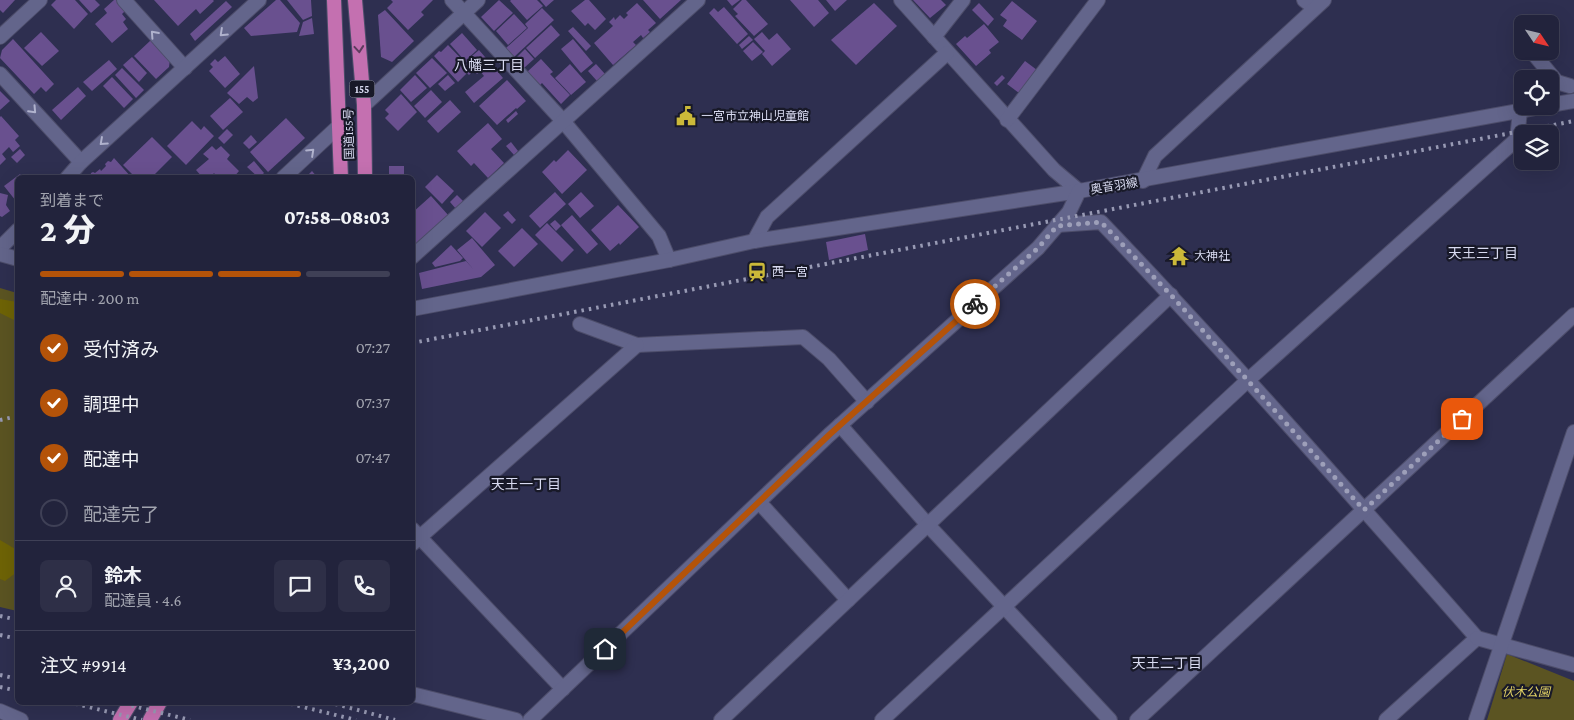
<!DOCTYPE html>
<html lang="ja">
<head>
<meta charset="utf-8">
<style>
  :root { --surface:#22233c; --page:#2e2f47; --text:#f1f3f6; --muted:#a2a4af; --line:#3f4056; --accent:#b45309 }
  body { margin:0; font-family:"Crimson Pro","Noto Sans JP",serif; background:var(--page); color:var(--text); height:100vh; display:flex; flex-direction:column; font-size:19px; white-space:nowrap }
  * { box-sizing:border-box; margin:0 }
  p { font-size:16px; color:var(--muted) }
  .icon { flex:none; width:28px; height:28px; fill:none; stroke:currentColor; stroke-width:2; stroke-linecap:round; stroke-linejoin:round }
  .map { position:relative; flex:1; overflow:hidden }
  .panel { position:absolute; left:15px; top:175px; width:400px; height:530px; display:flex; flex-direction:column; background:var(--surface); border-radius:8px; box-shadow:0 5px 20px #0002,0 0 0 1px var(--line) }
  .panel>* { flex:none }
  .needle { width:32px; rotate:125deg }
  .buttons { position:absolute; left:1514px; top:15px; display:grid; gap:10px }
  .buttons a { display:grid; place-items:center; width:45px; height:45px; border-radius:8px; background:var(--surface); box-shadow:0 5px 20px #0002,0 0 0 1px var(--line); font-size:25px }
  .pin { position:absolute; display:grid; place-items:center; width:42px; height:42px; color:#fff; margin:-21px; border-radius:10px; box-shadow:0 2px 8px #0006 }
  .courier { position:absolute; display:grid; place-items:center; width:50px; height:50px; margin:-25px; border:4px solid #b45309; border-radius:50%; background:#fff; color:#222; box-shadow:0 1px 6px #0007 }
  .summary em { font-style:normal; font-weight:800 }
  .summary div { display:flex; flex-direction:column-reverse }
  .summary { display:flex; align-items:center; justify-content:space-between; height:85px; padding:0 25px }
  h1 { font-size:32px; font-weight:800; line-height:38px }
  .bar { display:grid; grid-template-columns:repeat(4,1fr); gap:8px 5px; align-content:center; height:60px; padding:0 25px }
  .bar i { height:6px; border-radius:4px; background:var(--line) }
  .bar .selected { background:var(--accent) }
  .bar p { grid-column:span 4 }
  .line { display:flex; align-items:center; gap:12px; padding:0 25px; border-top:1px solid var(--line) }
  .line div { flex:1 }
  .round { display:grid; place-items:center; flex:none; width:52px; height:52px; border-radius:8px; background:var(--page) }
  ol { padding:0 25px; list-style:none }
  li { display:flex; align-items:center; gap:15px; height:55px }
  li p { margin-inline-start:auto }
  li .icon { padding:5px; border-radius:50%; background:var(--accent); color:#fff; stroke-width:4 }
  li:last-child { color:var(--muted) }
  li i { width:28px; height:28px; border:2px solid var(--line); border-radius:50% }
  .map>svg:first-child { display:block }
  .green { fill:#5b5422 }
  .forest { fill:#6e6306 }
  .building { fill:#69508f }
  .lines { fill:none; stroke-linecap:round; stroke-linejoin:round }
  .minor-casing { stroke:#4d4d6a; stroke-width:16 }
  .tertiary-casing { stroke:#4d4d6a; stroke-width:16 }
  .secondary-casing { stroke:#4d4d6a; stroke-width:16 }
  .trunk-casing { stroke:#4d4d6a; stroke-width:16 }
  .minor { stroke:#63658b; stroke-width:14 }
  .tertiary { stroke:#63658b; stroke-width:14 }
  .secondary { stroke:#63658b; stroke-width:14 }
  .trunk { stroke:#c470b0; stroke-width:14 }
  .rail { stroke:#989ab4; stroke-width:4; stroke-dasharray:2.5 5; stroke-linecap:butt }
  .oneway { stroke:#b0b2cd }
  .oneway2 { stroke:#5d3c5e }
  .done { stroke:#9d9fb9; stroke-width:5; stroke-dasharray:0 9 }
  .route { stroke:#b45309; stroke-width:6 }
  .labels { text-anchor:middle; stroke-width:4.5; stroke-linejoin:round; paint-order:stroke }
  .shield { fill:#181928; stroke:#9fa1b5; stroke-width:1 }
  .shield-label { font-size:11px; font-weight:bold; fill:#d9dbf1 }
  .poi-label { font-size:12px; fill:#d9dbf1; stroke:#181928; text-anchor:start }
  .street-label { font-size:12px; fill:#d9dbf1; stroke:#181928 }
  .park-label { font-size:12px; font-style:italic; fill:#e2d265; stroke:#181928 }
  .neighbourhood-label { font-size:14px; fill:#d9dbf1; stroke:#181928 }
</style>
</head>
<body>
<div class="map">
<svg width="1574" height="720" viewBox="0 0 1574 720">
  <rect width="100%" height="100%" fill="#2e2f50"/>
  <g class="green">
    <polygon points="0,288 17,293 17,611 0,607"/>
    <polygon points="1507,654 1574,681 1574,720 1487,720"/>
  </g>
  <g class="forest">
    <polygon points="0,299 17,302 17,316 14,320 0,313"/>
    <polygon points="0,540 17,550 17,572 5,581 0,579"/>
  </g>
  <g class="building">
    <polygon points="0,0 15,0 3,13 0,10"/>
    <polygon points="56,0 75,0 88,14 74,29 51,5"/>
    <polygon points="79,0 95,0 100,5 91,13"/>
    <polygon points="114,0 116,0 126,10 122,14 126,19 123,22 128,29 112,43 95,24 107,13 104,9"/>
    <polygon points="154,0 213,0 214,1 200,14 196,9 178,26"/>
    <polygon points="276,0 280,0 300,23 297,32 251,36 244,28"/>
    <polygon points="287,0 311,0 312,16 303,20"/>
    <polygon points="391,0 433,0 421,12 424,15 408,30 387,8 393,2"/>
    <polygon points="499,0 513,13 494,31 481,17"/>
    <polygon points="511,0 537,0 543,6 527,20 510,1"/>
    <polygon points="540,0 554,0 546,7"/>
    <polygon points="585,0 589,0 606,19 595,30 588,23 585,26 571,11"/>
    <polygon points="643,0 681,0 660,19"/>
    <polygon points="727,0 740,0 732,6"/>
    <polygon points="742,0 746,0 768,24 754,36 735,16 738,14 733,9"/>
    <polygon points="790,0 818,0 829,13 814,27"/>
    <polygon points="826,0 847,0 835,11"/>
    <polygon points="913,0 941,0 946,5 930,18"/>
    <polygon points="226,1 232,7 195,41 190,34"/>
    <polygon points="1012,1 1037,21 1022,40 1003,26 1007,20 1000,15"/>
    <polygon points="637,3 656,23 648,30 650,32 643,38 641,35 633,42 636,45 613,65 594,43 613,26 609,22 614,17 615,20 620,15 624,19 628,15 626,13"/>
    <polygon points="874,3 897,26 856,65 831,40"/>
    <polygon points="979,3 994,19 988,26 972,10"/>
    <polygon points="724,7 748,34 737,44 709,13 714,8 718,12"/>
    <polygon points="542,8 554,20 514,57 506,48 528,28 525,24"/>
    <polygon points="385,10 414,41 392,62 381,57 378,15"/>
    <polygon points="514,14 527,28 508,45 496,31"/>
    <polygon points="312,18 314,34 299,36 303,22"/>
    <polygon points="984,24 999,42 989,50 991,53 976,66 956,44 965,36 967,38"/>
    <polygon points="551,25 560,35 535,58 526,48"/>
    <polygon points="573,27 591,46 586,51 568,31"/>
    <polygon points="41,32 59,51 42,66 24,48"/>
    <polygon points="762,32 769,40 777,33 791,49 772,66 762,54 765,51 754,39"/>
    <polygon points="462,33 477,50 465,61 450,44"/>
    <polygon points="749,36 753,40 742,49 739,45"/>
    <polygon points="13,39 54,84 46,92 41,87 34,94 0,58 2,50"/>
    <polygon points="573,39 593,63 581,73 561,49"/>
    <polygon points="151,40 170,59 169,67 156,79 134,56"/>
    <polygon points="753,42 763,52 752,61 743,51"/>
    <polygon points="448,45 473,71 469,75 467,73 458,82 434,56 439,51 441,52"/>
    <polygon points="525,49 534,59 524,68 516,58"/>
    <polygon points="479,50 503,78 474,103 465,92 484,76 480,71 477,74 466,61"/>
    <polygon points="225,56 240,74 225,88 209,71 213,67 210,64 215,59 218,62"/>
    <polygon points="132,57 147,73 139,82 123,65"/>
    <polygon points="432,58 447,73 430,88 416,73"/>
    <polygon points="541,59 553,72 550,74 570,95 561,104 542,83 540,85 527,72"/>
    <polygon points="109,60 117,69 92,91 83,82"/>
    <polygon points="1025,61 1037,70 1019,93 1007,84"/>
    <polygon points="570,64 586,82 571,95 555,78"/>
    <polygon points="596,64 605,74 597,81 588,71"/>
    <polygon points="254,66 258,98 253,102 247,97 239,104 227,93"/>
    <polygon points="122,68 144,90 136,98 115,75"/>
    <polygon points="415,75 427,88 411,102 400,90"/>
    <polygon points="448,75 455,83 445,91 438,84"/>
    <polygon points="1002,75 1005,78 997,86 994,83"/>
    <polygon points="112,77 133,99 124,108 103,86"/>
    <polygon points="507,80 526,101 517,109 516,108 497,125 479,106"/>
    <polygon points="78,87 86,96 61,120 52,110"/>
    <polygon points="431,90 442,102 425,118 414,106"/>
    <polygon points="0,91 10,101 0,110"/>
    <polygon points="401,94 417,112 398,131 385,118 389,114 385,110"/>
    <polygon points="230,98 243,112 223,130 210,116"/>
    <polygon points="450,100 461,112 438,133 427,121"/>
    <polygon points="516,111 518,114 508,123 506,120"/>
    <polygon points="1,116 19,136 15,140 20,146 13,152 9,147 2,154 6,159 0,165 0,117"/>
    <polygon points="286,118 305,138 268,172 250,152"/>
    <polygon points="192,121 201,130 204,126 214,136 186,165 167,146"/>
    <polygon points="488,123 502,139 491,149 504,163 488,178 474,163 471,166 457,151"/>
    <polygon points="227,129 233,135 224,144 218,138"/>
    <polygon points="251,135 257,142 249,149 243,143"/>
    <polygon points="152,137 172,157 151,178 136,178 123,165"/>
    <polygon points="511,142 518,151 514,155 506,146"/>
    <polygon points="212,146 216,150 221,146 230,155 227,159 239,171 233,178 218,178 214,173 210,178 203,178 196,170 209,159 203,154"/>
    <polygon points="20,149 25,155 17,163 11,157"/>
    <polygon points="568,150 587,170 562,194 542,172 554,160 556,162"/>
    <polygon points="114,158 132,178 90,178 91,173 93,172 95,173 100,169 101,171 106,166 105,164 108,161 111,162"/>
    <polygon points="254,161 264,173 259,178 247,167"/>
    <rect x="389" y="166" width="15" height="12"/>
    <polygon points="312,171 318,178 305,178"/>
    <polygon points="20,174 23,178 18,178 18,200 16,201 4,186"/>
    <polygon points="437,175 454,191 442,204 425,187"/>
    <polygon points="555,192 566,204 540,228 529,216"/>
    <polygon points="581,192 594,206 580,218 568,204"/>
    <polygon points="0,193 8,195 6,205 10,211 2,217 0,216"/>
    <polygon points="457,195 464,202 456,209 450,202"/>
    <polygon points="431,196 449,216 412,249 412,213"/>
    <polygon points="618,205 639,227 620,245 619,243 610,251 591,230"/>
    <polygon points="508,211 516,220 512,224 503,215"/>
    <polygon points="485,212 501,228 482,247 466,231"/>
    <polygon points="572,215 598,244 587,254 561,225"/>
    <polygon points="555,220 561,226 556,231 550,224"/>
    <polygon points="547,223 574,250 562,262 535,235"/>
    <polygon points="522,228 538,244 514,267 498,251"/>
    <polygon points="865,234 868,250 829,260 826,242"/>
    <polygon points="472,238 495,265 481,277 422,289 419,273 466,261 474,270 457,250"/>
    <polygon points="451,245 463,258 460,261 435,267 432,263"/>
  </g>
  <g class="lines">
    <defs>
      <g id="minor">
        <polyline points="124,0 185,68"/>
        <polyline points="452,0 563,121 659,236 669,260"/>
        <polyline points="901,0 1054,170 1079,191"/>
        <polyline points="1304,0 1315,8"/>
        <polyline points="0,37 40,0"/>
        <polyline points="934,37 963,0"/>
        <polyline points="1533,53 1557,82 1570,86"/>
        <polyline points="0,74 81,162"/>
        <polyline points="364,105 478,0"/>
        <polyline points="67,178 81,162 259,0"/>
        <polyline points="283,178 339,126"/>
        <polyline points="1143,181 1155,156 1324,0"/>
        <path d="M1057,225L1101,222C1230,357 1354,498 1477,638L1386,720"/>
        <polyline points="754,241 767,217 947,53"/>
        <polyline points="0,248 18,230"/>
        <polyline points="412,257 698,0"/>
        <polyline points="580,324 637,345 803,337 829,359 867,402"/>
        <polyline points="840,425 927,524 1110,720"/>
        <polyline points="759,502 848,600"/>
        <polyline points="412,529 563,689"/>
        <polyline points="412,544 637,345"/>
        <polyline points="1477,638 1574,665"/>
        <polyline points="412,694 516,720"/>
        <polyline points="0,711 21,720"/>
        <polyline points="721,720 1171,295"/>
        <polyline points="882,720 1247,381 1517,139 1520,111"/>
        <polyline points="1137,720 1574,315"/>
        <polyline points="1476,720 1574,432"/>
      </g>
      <g id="tertiary">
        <polyline points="1007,120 1098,0"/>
        <polyline points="0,254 18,259"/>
        <polyline points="412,309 669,260 754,241 1079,191"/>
      </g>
      <g id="secondary">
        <polyline points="1550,105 1574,101"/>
        <polyline points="530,720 829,435 1038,248 1069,212 1079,191 1546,106"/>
      </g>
      <g id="trunk">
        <polyline points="334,0 341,178"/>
        <polyline points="355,0 364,105 365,178"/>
        <polyline points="120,720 131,702"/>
        <polyline points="150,720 160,702"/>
      </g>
    </defs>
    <use href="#minor" class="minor-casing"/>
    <use href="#tertiary" class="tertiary-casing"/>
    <use href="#secondary" class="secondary-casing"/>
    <use href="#trunk" class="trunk-casing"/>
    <use href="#minor" class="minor"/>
    <use href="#tertiary" class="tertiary"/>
    <use href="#secondary" class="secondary"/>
    <use href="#trunk" class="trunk"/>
    <g class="rail">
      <polyline points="412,343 1574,121"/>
      <polyline points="0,420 18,416"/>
      <polyline points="0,616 18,620"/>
      <polyline points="0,635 18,639"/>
      <polyline points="0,675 18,679"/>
      <polyline points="0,687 18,691"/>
      <polyline points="68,702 142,720"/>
      <polyline points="117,702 190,720"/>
      <polyline points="283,702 356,720"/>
      <polyline points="328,702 395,720"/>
    </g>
  </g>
  <defs><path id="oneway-chevron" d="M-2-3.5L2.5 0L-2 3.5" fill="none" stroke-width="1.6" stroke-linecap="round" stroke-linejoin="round" transform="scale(1.25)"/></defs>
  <g class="oneway">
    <use href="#oneway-chevron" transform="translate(223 33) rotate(137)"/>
    <use href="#oneway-chevron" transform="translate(154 34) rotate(-132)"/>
    <use href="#oneway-chevron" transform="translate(33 110) rotate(47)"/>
    <use href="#oneway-chevron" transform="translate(103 142) rotate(138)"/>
    <use href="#oneway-chevron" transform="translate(311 152) rotate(-43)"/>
  </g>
  <use class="oneway2" href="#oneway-chevron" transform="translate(359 49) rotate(85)"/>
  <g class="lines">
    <polyline class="done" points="975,304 1038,248 1057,226 1101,222 1171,295 1364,510 1462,419"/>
    <polyline class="route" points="605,649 829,435 975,304"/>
  </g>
  <defs>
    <symbol id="civic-bare" viewBox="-9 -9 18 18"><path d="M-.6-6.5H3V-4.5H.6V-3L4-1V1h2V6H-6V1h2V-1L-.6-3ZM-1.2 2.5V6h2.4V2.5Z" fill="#cbb939" stroke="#181928" stroke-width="2.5" paint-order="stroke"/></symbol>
    <symbol id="temple-bare" viewBox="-9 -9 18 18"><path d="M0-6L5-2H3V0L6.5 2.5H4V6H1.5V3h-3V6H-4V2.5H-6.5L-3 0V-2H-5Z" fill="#cbb939" stroke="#181928" stroke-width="2.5" paint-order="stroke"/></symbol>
    <symbol id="station-bare" viewBox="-9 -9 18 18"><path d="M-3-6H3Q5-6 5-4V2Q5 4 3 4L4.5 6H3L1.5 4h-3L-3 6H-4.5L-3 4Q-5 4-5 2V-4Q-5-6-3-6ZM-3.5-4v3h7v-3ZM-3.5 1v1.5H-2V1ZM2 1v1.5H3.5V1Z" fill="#cbb939" stroke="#181928" stroke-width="2.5" paint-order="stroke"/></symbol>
  </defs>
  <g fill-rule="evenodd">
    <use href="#civic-bare" x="672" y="102" width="28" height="28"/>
    <use href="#temple-bare" x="1165" y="242" width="28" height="28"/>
    <use href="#station-bare" x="743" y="258" width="28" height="28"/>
  </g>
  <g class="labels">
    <rect class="shield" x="349.5" y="80.5" width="25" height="17" rx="4"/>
    <g class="shield-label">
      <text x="362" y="93">155</text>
    </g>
    <g class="poi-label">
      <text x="701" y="120">一宮市立神山児童館</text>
      <text x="1194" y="260">大神社</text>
      <text x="772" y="276">西一宮</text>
    </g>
    <g class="street-label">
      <text transform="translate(349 134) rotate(-91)" y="4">国道155号</text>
      <text transform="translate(1114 186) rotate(-9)" y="4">奥音羽線</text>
    </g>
    <g class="park-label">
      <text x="1526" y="696">伏木公園</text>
    </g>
    <g class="neighbourhood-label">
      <text x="489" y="70">八幡三丁目</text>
      <text x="1483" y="258">天王三丁目</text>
      <text x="526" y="489">天王一丁目</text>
      <text x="1167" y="668">天王二丁目</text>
    </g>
  </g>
</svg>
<div class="buttons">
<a><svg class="needle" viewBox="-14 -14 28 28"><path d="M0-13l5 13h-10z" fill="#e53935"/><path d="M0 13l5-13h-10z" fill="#a2a4af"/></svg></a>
<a><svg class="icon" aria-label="locate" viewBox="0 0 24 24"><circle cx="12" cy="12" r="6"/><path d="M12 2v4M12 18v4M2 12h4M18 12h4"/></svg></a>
<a><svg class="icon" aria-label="layers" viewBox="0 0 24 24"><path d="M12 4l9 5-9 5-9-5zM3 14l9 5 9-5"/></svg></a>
</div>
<div class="pin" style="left:1462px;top:419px;background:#ea580c"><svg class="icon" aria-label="bag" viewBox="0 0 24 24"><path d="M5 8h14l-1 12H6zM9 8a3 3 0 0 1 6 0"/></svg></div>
<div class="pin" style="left:605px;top:649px;background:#1f2937"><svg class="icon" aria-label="home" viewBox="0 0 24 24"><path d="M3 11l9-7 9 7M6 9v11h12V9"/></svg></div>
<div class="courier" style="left:975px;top:304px"><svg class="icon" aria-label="bike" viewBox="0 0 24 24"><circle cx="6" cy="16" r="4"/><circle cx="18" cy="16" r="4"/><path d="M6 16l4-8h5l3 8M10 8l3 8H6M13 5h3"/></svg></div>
<section class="panel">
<div class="summary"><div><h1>2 分</h1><p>到着まで</p></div><em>07:58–08:03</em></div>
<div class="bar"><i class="selected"></i><i class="selected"></i><i class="selected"></i><i></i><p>配達中 · 200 m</p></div>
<ol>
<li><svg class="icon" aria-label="check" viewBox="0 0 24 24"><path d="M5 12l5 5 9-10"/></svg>受付済み<p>07:27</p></li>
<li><svg class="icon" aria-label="check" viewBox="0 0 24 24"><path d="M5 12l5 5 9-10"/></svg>調理中<p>07:37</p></li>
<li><svg class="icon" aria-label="check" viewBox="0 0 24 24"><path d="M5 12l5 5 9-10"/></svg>配達中<p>07:47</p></li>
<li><i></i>配達完了</li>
</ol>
<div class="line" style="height:90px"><a class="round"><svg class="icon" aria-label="person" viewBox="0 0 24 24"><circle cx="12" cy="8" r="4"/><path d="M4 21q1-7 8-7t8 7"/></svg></a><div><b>鈴木</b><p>配達員 · 4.6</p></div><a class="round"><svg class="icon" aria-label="chat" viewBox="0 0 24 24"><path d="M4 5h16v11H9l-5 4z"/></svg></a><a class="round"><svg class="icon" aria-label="phone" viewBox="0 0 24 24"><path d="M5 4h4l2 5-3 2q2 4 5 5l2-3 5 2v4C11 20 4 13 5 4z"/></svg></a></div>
<div class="line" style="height:65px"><div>注文 #9914</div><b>¥3,200</b></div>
</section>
</div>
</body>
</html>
